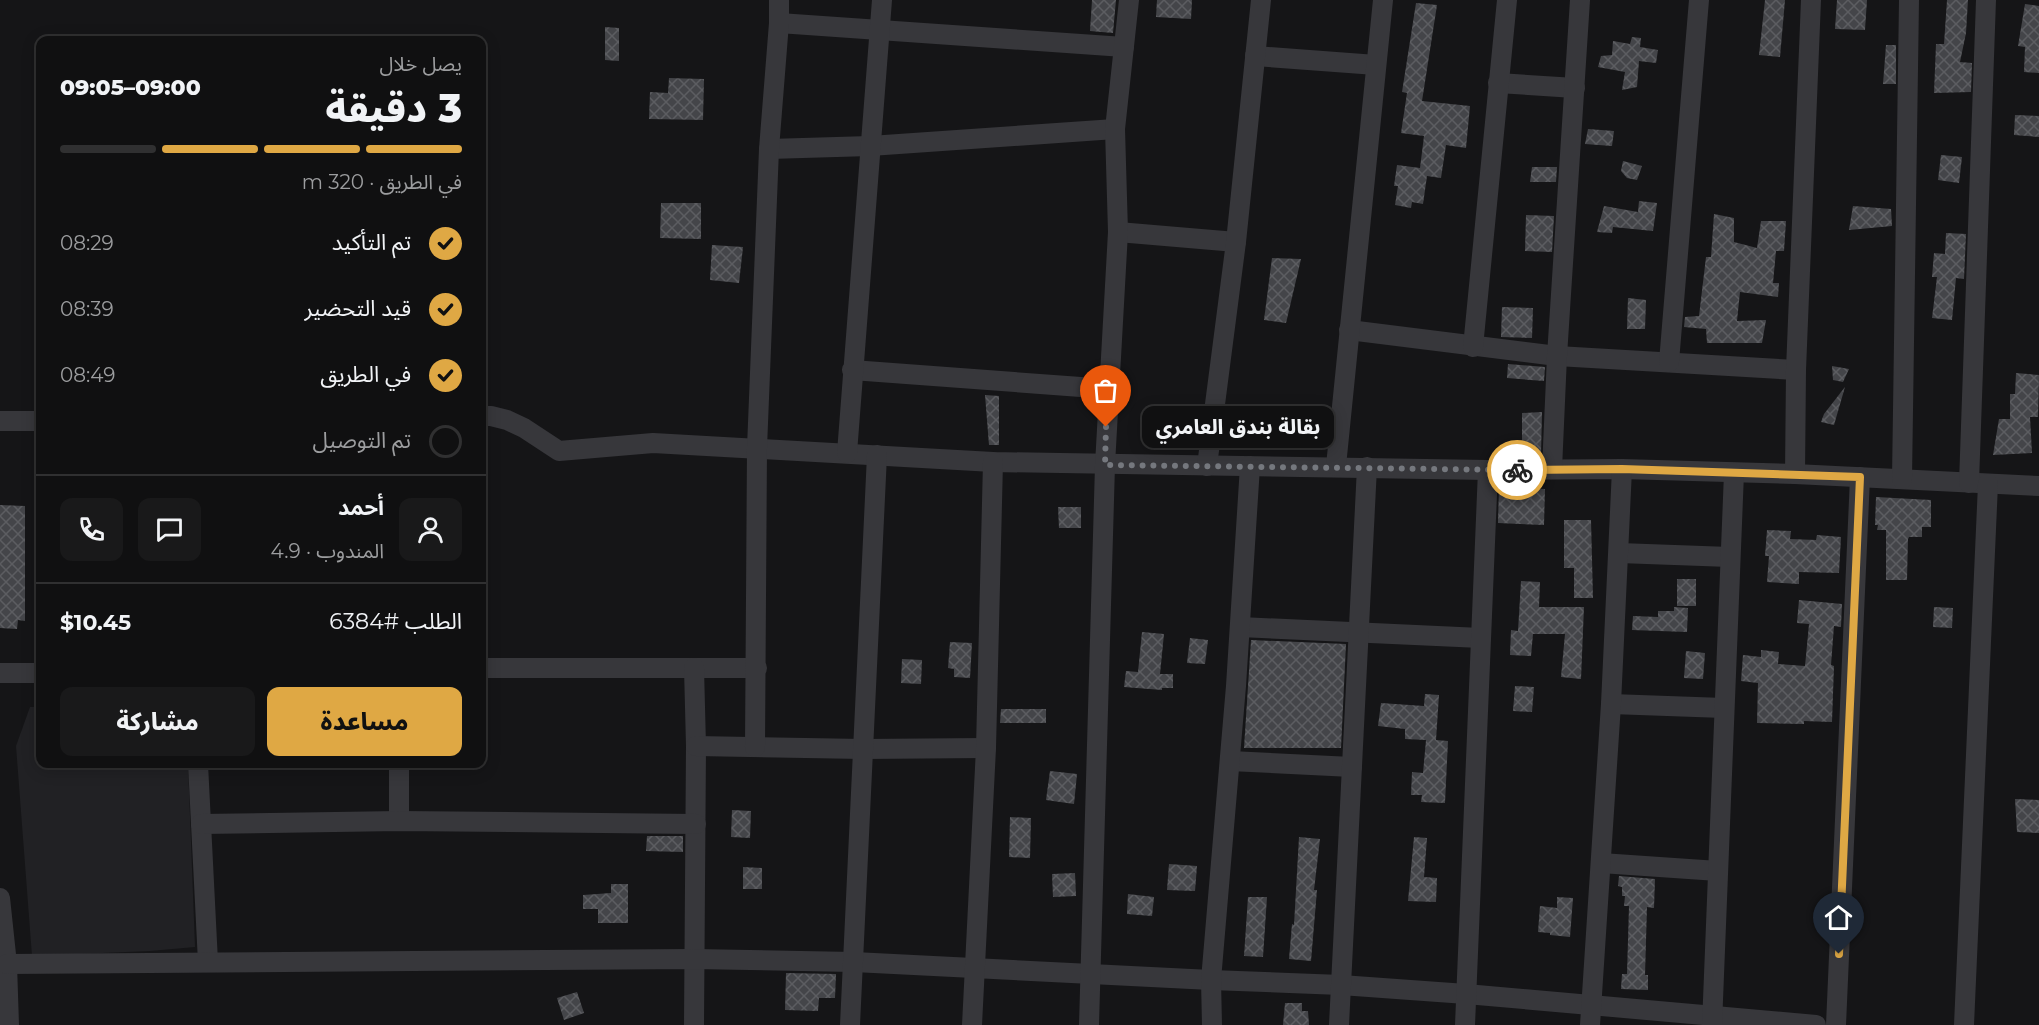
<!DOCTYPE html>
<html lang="ar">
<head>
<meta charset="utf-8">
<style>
  :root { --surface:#101011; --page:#19191a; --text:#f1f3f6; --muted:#9c9d9f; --line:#303031; --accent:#dfa844 }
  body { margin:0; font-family:Montserrat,"Noto Sans Arabic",sans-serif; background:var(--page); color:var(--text); direction:rtl; height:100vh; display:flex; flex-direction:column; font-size:22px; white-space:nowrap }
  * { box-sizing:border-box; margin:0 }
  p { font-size:20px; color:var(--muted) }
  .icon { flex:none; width:33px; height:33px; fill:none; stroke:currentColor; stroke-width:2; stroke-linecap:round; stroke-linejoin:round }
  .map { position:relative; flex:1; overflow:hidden; direction:ltr }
  .panel { position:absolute; left:36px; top:36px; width:450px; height:732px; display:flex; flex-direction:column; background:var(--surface); border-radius:12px; box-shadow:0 3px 15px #0003,0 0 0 2px var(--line); direction:rtl }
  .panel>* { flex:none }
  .pin { position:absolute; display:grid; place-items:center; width:51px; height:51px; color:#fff; margin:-62px -26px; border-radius:50% 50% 50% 0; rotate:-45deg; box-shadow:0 0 6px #0007 }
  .pin .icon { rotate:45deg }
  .courier { position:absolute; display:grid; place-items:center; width:60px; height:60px; margin:-30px; border:4px solid #dfa844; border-radius:50%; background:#fff; color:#222; box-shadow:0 2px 8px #0007 }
  .bubble { position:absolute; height:42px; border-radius:12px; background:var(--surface); box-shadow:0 3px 15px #0003,0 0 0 2px var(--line); font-size:20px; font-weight:800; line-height:42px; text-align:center; direction:rtl }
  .overview em { font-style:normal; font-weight:800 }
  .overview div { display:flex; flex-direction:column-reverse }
  .overview { display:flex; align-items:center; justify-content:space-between; height:102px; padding:0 24px }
  h1 { font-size:39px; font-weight:800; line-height:45px }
  .bar { display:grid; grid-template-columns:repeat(4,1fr); gap:9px 6px; align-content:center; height:72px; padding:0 24px }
  .bar i { height:8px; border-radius:4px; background:var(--line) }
  .bar .current { background:var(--accent) }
  .bar p { grid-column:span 4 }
  .line { display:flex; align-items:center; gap:15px; padding:0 24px; border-top:2px solid var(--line) }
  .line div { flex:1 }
  .round { display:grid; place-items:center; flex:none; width:63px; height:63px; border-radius:12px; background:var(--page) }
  ol { padding:0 24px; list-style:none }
  li { display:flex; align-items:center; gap:18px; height:66px }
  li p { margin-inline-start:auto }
  li .icon { padding:6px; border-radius:50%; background:var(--accent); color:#111; stroke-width:4 }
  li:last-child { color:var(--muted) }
  li i { width:33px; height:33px; border:3px solid var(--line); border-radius:50% }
  .primary-button { display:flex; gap:12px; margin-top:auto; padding:12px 24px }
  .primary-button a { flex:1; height:69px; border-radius:12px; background:var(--accent); color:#111; font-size:24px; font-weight:800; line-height:69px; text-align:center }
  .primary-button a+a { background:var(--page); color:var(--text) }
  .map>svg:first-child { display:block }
  .built { fill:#212124 }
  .building { fill:url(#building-cross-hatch) }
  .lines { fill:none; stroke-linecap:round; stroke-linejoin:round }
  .minor { stroke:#37373b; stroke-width:20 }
  .done { stroke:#75787e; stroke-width:6; stroke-dasharray:0 10.8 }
  .route { stroke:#dfa844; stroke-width:8 }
</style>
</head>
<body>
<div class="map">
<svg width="2039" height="1025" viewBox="0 0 2039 1025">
  <defs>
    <pattern id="building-cross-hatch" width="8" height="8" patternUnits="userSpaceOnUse" patternTransform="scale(1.5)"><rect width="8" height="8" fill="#444549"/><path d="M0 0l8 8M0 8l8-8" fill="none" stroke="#5c5d61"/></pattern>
  </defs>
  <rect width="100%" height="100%" fill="#151517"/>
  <polygon class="built" points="30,707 40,707 40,764 188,764 195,947 150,951 32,956 16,746"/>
  <g class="building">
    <polygon points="1092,0 1116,0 1113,33 1090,31"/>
    <polygon points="1157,0 1192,0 1191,19 1156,17"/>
    <polygon points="1765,0 1785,0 1780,57 1759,55"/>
    <polygon points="1837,0 1867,0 1865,30 1835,29"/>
    <polygon points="1947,0 1968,0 1966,33 1960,62 1972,63 1971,92 1934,93 1936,44 1944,44"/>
    <polygon points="1416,3 1437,5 1422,101 1470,106 1466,148 1446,145 1441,178 1427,176 1423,204 1412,202 1411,208 1395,205 1398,186 1394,186 1397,165 1420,168 1424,136 1401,133 1407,93 1402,92"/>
    <polygon points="2025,4 2039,6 2039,73 2024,72 2025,47 2018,46"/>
    <polygon points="605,27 619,28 619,61 605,60"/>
    <polygon points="1632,37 1641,38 1640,47 1658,50 1656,63 1639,61 1637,87 1622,90 1625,72 1598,67 1601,56 1612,55 1613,41 1630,44"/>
    <polygon points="1886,45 1896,45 1896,84 1883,84"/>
    <polygon points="669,78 704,79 703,120 649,119 650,92 668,93"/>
    <polygon points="2015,115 2039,116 2039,137 2014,135"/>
    <polygon points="1588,129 1614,131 1612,146 1585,144"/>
    <polygon points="1941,155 1962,157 1959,183 1938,180"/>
    <polygon points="1623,161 1642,166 1637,180 1627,178 1621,171"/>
    <polygon points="1532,167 1557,167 1556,182 1530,182"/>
    <polygon points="1639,201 1657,203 1653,231 1613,227 1612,233 1597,232 1604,206 1638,212"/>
    <polygon points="661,203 701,203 701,239 660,238"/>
    <polygon points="1853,206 1891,209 1892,226 1849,230"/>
    <polygon points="1714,214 1734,218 1734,242 1757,248 1761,221 1786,221 1784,251 1776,251 1773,283 1779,283 1778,297 1740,292 1737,321 1766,320 1762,343 1707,343 1706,329 1684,327 1685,317 1699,316 1706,257 1711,257"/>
    <polygon points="1526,215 1554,216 1552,252 1525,251"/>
    <polygon points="1946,233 1966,234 1964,279 1956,278 1952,320 1932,318 1937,277 1932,277 1934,253 1945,254"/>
    <polygon points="712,245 743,247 739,283 710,280"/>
    <polygon points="1272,258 1301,259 1286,323 1264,320"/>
    <polygon points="1628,298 1646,300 1645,329 1627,329"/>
    <polygon points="1502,307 1533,308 1532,338 1501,337"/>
    <polygon points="1508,364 1545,367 1544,381 1507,378"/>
    <polygon points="1832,366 1849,369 1843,382 1833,380"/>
    <polygon points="2016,373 2039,375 2038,417 2030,417 2032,453 1993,455 1999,419 2010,419 2010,394 2015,394"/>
    <polygon points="1845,387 1834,425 1821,422 1824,414"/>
    <polygon points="985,395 999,396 999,445 989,445"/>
    <polygon points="1542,412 1541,455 1522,455 1522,413"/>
    <polygon points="1499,487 1545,489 1544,525 1498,523"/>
    <polygon points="1876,497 1931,500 1931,527 1922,527 1922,537 1909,537 1908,539 1907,580 1886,580 1886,530 1877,530 1878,525 1875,525"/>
    <polygon points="0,505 25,506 25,621 18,620 17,629 0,628"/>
    <polygon points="1058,507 1081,507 1081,528 1059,528"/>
    <polygon points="1564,520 1591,520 1593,598 1574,598 1574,568 1564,568"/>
    <polygon points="1767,530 1791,531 1790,539 1816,540 1817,535 1841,537 1839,573 1799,572 1799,584 1767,582 1769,556 1765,556"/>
    <rect x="1677" y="579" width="19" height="27"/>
    <polygon points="1521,581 1540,582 1539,607 1584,607 1581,679 1561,677 1565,634 1533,634 1531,656 1510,655 1511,630 1518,631"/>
    <polygon points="1799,600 1842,604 1841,627 1834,626 1831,665 1834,666 1832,722 1804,721 1804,724 1757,723 1758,683 1741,681 1743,655 1761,657 1761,650 1779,652 1778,664 1805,666 1809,624 1797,623"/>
    <polygon points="1674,607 1688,608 1687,632 1632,630 1633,616 1658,617 1658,611 1674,611"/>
    <polygon points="1934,607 1953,608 1952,628 1933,627"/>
    <polygon points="1142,632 1164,634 1160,674 1173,674 1173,688 1162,688 1162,690 1124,687 1126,671 1138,672"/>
    <polygon points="1190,638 1208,640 1205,664 1187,663"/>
    <polygon points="1251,640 1346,644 1341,748 1244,748"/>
    <polygon points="950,642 972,643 970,678 954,677 954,669 948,668"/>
    <polygon points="1686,651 1705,653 1703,679 1684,678"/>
    <polygon points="902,659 922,660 921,684 901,683"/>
    <polygon points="1515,686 1534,687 1532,712 1513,711"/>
    <polygon points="1425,694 1439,695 1436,740 1448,741 1445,803 1421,802 1422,795 1411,795 1412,772 1423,773 1426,740 1405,739 1405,729 1378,726 1381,703 1424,706"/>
    <polygon points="1001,709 1046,709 1046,723 1000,723"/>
    <polygon points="1050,771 1077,774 1074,804 1046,800"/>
    <polygon points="2015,799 2039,800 2039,833 2017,832"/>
    <polygon points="732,810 751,811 750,838 731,837"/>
    <polygon points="1010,817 1031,818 1030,858 1009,857"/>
    <polygon points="647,836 683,836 683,852 646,851"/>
    <polygon points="1299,837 1320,839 1314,890 1317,890 1311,961 1289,959 1292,924 1294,925"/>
    <polygon points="1414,837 1427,838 1424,877 1437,878 1436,902 1408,901"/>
    <polygon points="1169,864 1197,866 1195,891 1167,890"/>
    <polygon points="743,867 762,868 762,889 743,889"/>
    <polygon points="1075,873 1076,896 1053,897 1052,874"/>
    <polygon points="1619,876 1655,879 1654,908 1647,907 1645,975 1648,975 1648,990 1621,989 1622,974 1627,974 1629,906 1624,906 1625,896 1622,896 1622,887 1618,886"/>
    <polygon points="611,884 628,884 628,923 598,923 598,909 583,909 583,895 611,893"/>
    <polygon points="1128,894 1154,897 1152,916 1127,914"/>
    <polygon points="1248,897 1267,897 1263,957 1244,956"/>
    <polygon points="1557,897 1573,898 1570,937 1550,935 1550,933 1538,932 1540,906 1557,908"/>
    <polygon points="786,973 836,974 835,998 819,998 818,1011 785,1010"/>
    <polygon points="577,992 584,1013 564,1020 557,998"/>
    <polygon points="1285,1003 1302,1003 1302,1011 1308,1011 1309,1025 1283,1025"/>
  </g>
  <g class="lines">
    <g class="minor">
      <polyline points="779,23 1124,47"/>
      <polyline points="1255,56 1376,65"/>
      <polyline points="1498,83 1575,88"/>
      <polyline points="769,149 870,146 1115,129"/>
      <polyline points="1118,232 1236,242"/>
      <polyline points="1349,330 1557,356 1796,370"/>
      <polyline points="1473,347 1507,0"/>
      <polyline points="1669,362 1699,0"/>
      <polyline points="852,370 1108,389"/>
      <polyline points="482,416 491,416 507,420 524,428 559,451 653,443 993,462 1488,470 1622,469 1795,474 2039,486"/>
      <polyline points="0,421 40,421"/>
      <polyline points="847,453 882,0"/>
      <polyline points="1207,466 1236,242 1261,0"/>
      <polyline points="1336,466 1383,0"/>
      <polyline points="1552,469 1557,356 1580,0"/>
      <polyline points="1795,474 1796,370 1811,0"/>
      <polyline points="1902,479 1909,0"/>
      <polyline points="1969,483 1986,0"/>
      <polyline points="1619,553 1730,557"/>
      <polyline points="1240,627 1481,638"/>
      <polyline points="482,668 757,668"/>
      <polyline points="694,668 696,746 694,1025"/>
      <polyline points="0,673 40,673"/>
      <polyline points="1611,704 1724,708"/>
      <polyline points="696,746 863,749 986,748"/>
      <polyline points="755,747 757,448 769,149 779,23 779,0"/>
      <polyline points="1230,761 1352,767"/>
      <polyline points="198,764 208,962"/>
      <polyline points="399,821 399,764"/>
      <polyline points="201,824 399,821 696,824"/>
      <polyline points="1601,863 1718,871"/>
      <polyline points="0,898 7,964 9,1025"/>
      <polyline points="7,964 694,959 854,962 1211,980 1341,985 1466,994 1816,1025"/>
      <polyline points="850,1025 877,455"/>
      <polyline points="972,1025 986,748 993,462"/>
      <polyline points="1089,1025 1105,465 1118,232 1115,129 1129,0"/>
      <polyline points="1212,1025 1211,980 1236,686 1250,466"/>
      <polyline points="1339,1025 1367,467"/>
      <polyline points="1465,1025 1488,470"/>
      <polyline points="1590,1025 1611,704 1622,469"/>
      <polyline points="1712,1025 1734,473"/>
      <polyline points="1836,1025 1860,477"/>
      <polyline points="1964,1025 1988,484"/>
    </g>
  </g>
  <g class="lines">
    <polyline class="done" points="1106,427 1105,465 1517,470"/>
    <polyline class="route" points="1517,470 1622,469 1860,477 1839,954"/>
  </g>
</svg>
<div class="pin" style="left:1106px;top:427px;background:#ea580c"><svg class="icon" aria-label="bag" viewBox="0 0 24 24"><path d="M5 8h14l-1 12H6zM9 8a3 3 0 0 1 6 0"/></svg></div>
<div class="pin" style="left:1839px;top:954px;background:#1f2937"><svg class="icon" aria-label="home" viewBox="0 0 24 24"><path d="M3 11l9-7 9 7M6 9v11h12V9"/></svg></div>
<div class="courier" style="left:1517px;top:470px"><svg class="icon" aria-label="bike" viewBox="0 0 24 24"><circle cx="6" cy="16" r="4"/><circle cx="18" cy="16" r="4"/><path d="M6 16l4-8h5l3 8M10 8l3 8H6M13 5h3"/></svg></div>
<div class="bubble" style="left:1142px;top:406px;width:192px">بقالة بندق العامري</div>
<section class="panel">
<div class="overview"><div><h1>3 دقيقة</h1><p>يصل خلال</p></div><em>09:00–09:05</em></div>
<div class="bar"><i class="current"></i><i class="current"></i><i class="current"></i><i></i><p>في الطريق · 320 m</p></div>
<ol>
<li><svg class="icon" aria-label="check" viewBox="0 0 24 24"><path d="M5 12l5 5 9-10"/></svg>تم التأكيد<p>08:29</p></li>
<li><svg class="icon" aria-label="check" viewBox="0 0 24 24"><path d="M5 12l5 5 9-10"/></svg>قيد التحضير<p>08:39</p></li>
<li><svg class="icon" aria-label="check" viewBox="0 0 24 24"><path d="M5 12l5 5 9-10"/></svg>في الطريق<p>08:49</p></li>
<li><i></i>تم التوصيل</li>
</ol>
<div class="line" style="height:108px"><a class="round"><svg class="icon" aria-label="person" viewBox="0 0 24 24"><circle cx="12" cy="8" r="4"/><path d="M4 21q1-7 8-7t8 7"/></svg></a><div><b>أحمد</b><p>المندوب · 4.9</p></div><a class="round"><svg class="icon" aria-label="chat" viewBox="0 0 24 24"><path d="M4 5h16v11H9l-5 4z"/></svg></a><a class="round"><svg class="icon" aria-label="phone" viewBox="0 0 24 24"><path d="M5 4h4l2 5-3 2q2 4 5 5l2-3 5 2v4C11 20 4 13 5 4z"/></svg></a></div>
<div class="line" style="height:78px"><div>الطلب #6384</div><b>$10.45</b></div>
<div class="primary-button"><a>مساعدة</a><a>مشاركة</a></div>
</section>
</div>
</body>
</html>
